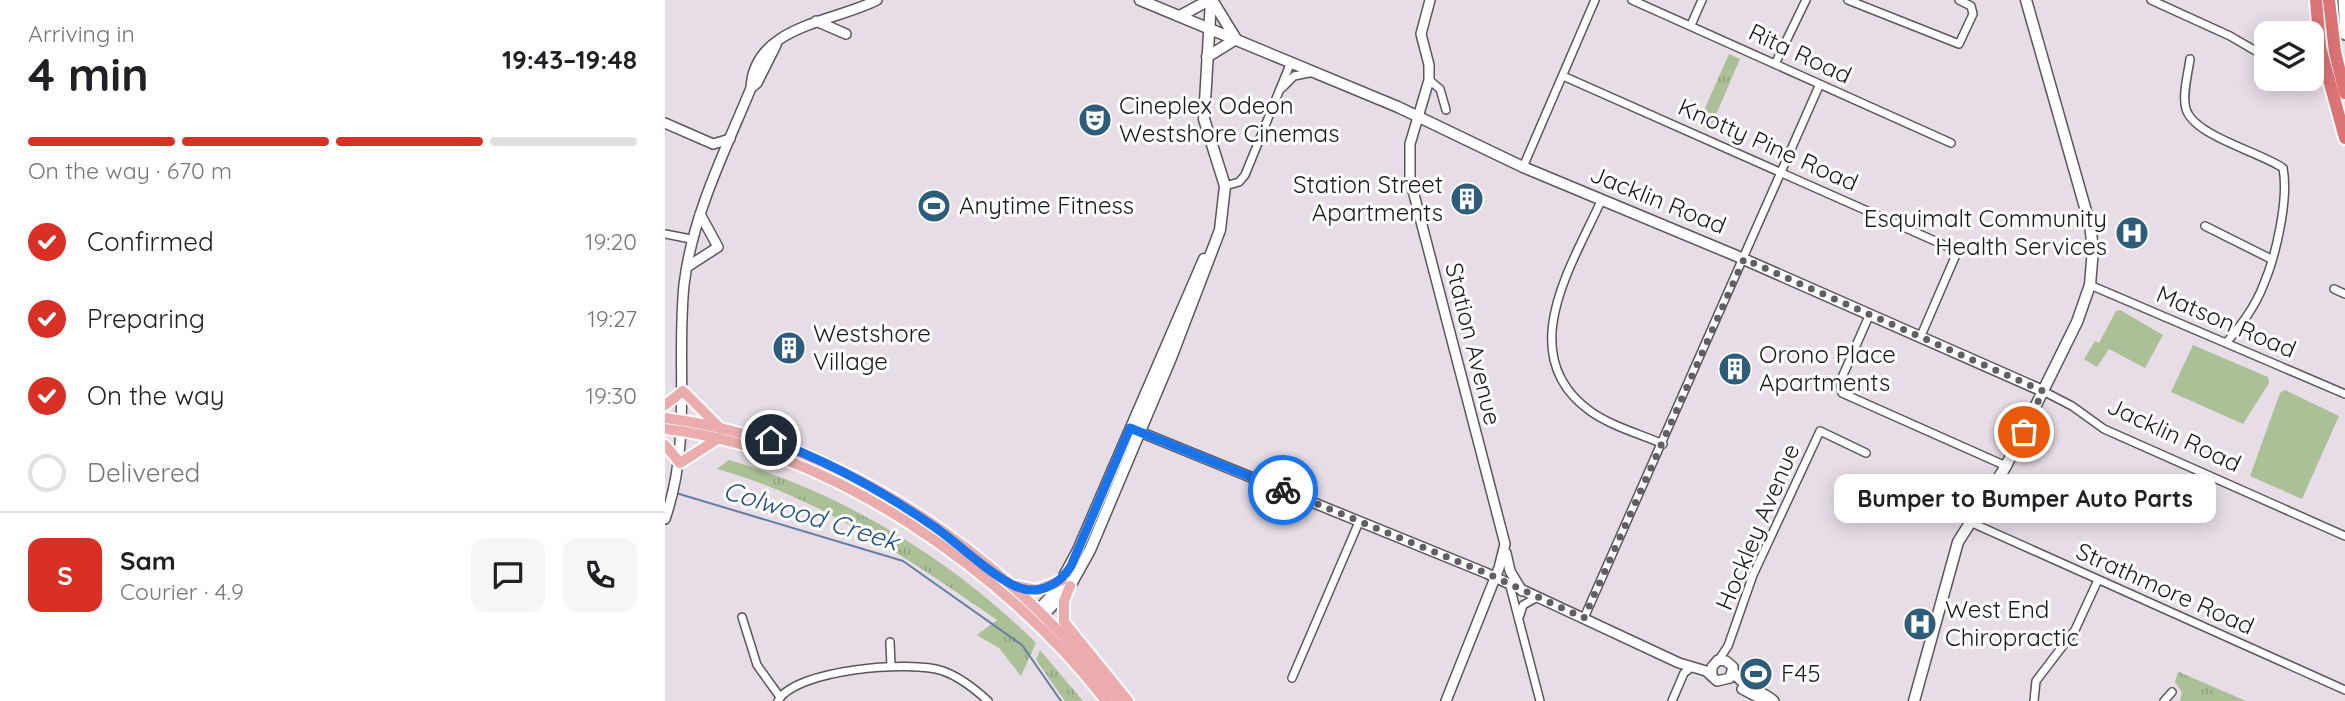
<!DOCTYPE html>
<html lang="en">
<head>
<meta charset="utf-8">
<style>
  :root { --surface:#fff; --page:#f6f6f6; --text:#202124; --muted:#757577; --line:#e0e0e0; --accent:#d93025 }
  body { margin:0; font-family:Quicksand,sans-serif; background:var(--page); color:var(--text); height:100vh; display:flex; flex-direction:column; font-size:26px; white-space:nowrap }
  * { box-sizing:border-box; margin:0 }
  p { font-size:23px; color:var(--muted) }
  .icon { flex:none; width:38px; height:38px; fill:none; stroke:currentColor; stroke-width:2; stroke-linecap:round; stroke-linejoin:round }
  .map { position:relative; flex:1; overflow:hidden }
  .sheet { display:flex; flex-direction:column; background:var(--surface); width:665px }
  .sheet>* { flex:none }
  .controls { position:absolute; left:1589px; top:21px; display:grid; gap:14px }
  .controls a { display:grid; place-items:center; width:70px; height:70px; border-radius:14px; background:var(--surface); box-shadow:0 4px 18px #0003; font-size:35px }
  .pin { position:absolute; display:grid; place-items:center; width:60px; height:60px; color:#fff; margin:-30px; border:4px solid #fff; border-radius:50%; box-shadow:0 2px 7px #0007 }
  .courier { position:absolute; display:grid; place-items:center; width:70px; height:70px; margin:-35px; border:5px solid #1a73e8; border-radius:50%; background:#fff; color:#222; box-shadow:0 2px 9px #0007 }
  .bubble { position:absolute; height:49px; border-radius:14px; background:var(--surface); box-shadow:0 4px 18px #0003; font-size:23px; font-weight:700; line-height:49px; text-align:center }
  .overview em { font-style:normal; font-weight:700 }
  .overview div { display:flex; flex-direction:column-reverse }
  .overview { display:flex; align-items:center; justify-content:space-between; height:119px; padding:0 28px }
  h1 { font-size:46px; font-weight:700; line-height:52px }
  .bar { display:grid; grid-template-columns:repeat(4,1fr); gap:10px 7px; align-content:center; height:84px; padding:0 28px }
  .bar i { height:9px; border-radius:5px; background:var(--line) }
  .bar .current { background:var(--accent) }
  .bar p { grid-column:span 4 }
  .line { display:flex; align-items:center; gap:18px; padding:0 28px; border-top:2px solid var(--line) }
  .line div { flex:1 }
  .round { display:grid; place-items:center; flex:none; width:74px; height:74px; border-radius:14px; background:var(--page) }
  ol { padding:0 28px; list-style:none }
  li { display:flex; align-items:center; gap:21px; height:77px }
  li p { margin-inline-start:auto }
  li .icon { padding:7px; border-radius:50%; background:var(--accent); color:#fff; stroke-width:4 }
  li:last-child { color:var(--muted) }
  li i { width:38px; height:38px; border:4px solid var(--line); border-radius:50% }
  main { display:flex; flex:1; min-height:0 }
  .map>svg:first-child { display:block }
  .grass { fill:url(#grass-tufts) }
  .pitch { fill:#abc097 }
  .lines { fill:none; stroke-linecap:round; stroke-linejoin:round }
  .stream { stroke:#667ea0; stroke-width:2 }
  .minor-casing { stroke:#5d555c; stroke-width:10 }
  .tertiary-casing { stroke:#5d555c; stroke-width:12 }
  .secondary-casing { stroke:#5d555c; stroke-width:13 }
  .primary-casing { stroke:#fff; stroke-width:14 }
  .motorway-casing { stroke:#fff; stroke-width:16 }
  .minor { stroke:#fff; stroke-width:7 }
  .tertiary { stroke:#fff; stroke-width:9 }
  .secondary { stroke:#fff; stroke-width:10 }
  .primary { stroke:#eaacac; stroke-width:10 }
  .motorway { stroke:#dc7475; stroke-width:12 }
  .done { stroke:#635e63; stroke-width:7; stroke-dasharray:0 12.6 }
  .route { stroke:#1a73e8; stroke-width:9 }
  .labels { text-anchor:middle; stroke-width:6; stroke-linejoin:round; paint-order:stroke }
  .street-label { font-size:24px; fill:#1c191c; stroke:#fff }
  .poi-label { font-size:24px; fill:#1c191c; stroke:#fff; text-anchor:start }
  .water-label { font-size:26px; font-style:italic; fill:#22508a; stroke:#fff }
</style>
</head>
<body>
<main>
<section class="sheet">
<div class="overview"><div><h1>4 min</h1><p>Arriving in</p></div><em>19:43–19:48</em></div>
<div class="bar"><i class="current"></i><i class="current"></i><i class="current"></i><i></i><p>On the way · 670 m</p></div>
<ol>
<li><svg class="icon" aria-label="check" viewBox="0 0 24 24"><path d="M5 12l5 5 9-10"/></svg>Confirmed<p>19:20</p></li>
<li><svg class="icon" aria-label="check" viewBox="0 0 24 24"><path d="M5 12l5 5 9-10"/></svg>Preparing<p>19:27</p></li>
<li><svg class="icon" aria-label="check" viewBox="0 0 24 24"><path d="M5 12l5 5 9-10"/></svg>On the way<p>19:30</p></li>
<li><i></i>Delivered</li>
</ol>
<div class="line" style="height:126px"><b class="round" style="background:var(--accent);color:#fff">S</b><div><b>Sam</b><p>Courier · 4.9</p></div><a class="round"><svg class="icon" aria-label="chat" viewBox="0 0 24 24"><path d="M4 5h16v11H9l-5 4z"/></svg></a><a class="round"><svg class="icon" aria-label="phone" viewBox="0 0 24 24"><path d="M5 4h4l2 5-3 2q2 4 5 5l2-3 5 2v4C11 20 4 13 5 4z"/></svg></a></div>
</section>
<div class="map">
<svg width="1680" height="701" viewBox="0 0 1680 701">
  <defs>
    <pattern id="grass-tufts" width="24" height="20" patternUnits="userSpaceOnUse" patternTransform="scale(1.75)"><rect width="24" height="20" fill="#abc097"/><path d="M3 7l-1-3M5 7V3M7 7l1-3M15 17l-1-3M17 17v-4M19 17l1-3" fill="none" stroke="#93a482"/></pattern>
  </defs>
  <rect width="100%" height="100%" fill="#e6dde6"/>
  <g class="grass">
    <polygon points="1064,54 1075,59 1044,131 1033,124"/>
    <path d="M64,460C176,492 288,560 371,643L356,676L334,648L312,635L332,620C243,559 157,498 52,469Z"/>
    <polygon points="375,650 418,701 400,701 371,660"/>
    <polygon points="1513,672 1514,672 1581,701 1515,701 1517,692 1510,682"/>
  </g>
  <g class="pitch">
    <polygon points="1455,310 1498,335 1480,368 1444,349 1432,367 1419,359 1430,341 1434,343 1451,311"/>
    <polygon points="1528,345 1603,377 1604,383 1578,424 1506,392"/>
    <polygon points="1620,390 1674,416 1637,499 1585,476 1615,393"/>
  </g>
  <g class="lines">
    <polyline class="stream" points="11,493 238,561 357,645 396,701"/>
    <defs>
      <g id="minor">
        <polyline points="967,0 1286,143"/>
        <polyline points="1183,0 1294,44 1308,14 1306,6 1294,0"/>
        <polyline points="1486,0 1565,36 1601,57"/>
        <polyline points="1026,25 1037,0"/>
        <path d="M1525,59C1523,74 1517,95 1521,109C1529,136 1595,152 1618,168C1624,199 1611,256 1598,286C1590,307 1576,325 1562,342"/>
        <polyline points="1110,64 1141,0"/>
        <polyline points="898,76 1288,249 1290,257 1255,338"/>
        <polyline points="764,80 775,89 781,110"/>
        <polyline points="617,88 629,76 649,72"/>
        <polyline points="858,167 930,0"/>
        <polyline points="560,186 574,182 580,175 626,62"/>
        <path d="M936,201C906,267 848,355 925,411C946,426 975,434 998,444"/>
        <polyline points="1540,226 1606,259"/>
        <polyline points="0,234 26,239"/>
        <polyline points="1425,285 1680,394"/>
        <polyline points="1669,289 1680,294"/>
        <polyline points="1204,316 1175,382 1177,393 1341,466"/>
        <polyline points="1378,391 1407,406 1439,429 1680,536"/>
        <polyline points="1305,522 1680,690"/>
        <polyline points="845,586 875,701"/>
        <polyline points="855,615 858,605 871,598"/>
        <polyline points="77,617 92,665 115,697"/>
        <polyline points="919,618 1154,86"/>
        <polyline points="225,642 226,666"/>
        <polyline points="1053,661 1063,646 1088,575 1155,431 1201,453"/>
        <polyline points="627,678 694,522"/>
        <path d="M113,701C130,669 247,660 278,671C295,677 310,689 323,701"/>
        <polyline points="1007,701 1019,673 1027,667"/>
        <polyline points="1369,701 1371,681 1410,630 1433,580"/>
        <polyline points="1499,701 1507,692"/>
      </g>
      <g id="tertiary">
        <polyline points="765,0 756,34 764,65 764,80 745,144 745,179 840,544 834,568 781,701"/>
        <polyline points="1678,0 1680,35"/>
        <polyline points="151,21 181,34"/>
        <polyline points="86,88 92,83 111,45"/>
        <polyline points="0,123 48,144 65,139"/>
        <polyline points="22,267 53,247 35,214"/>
        <polyline points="470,430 821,573 1014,663 1041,671 1052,681 1065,678 1068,667 1061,661 1053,660 1047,667 1047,675"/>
        <path d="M0,519C27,442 11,364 19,285C27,216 60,151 86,88C89,25 170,22 212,0"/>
        <polyline points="841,553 845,571 857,591"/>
        <path d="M1068,670C1076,688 1096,689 1109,701"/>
        <polyline points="1077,689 1100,701"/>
      </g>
      <g id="secondary">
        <polyline points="475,0 733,107 858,167 1067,254 1378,391"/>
        <polyline points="547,0 571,39"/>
        <polyline points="515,16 544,0"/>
        <polyline points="542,57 571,39"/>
        <polyline points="368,616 391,591 413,550 539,259"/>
        <polyline points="374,620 405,586 425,550 506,358 555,230 560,186 539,119 546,0"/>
        <polyline points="1249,701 1293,542 1341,466 1412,322 1425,285 1428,249 1425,225 1361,0"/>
      </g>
      <g id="primary">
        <polyline points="0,405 18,391 53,426"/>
        <path d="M0,418C182,442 343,557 453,701"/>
        <path d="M0,429C162,446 344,574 441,701"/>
        <polyline points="0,445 15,463 54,438"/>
        <polyline points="351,586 372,590 397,580"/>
        <polyline points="405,586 399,601 399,622 463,701"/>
      </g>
      <g id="motorway">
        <polyline points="1651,0 1655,47 1680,138"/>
        <polyline points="1664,0 1670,52 1680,93"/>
      </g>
    </defs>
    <use href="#minor" class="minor-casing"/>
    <use href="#tertiary" class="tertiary-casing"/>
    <use href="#secondary" class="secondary-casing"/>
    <use href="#primary" class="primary-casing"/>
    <use href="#motorway" class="motorway-casing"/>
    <use href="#minor" class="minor"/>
    <use href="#tertiary" class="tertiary"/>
    <use href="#secondary" class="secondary"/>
    <use href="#primary" class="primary"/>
    <use href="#motorway" class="motorway"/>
  </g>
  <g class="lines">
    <polyline class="done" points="618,490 821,573 919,618 1079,259 1378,391 1359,432"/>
    <path class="route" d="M106,440C165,462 219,492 271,528C295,545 322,572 348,585C371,597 394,586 406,566L465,428L618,490"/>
  </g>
  <defs>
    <symbol id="theatre-disc" viewBox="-11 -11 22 22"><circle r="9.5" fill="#2e5d7c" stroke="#fff"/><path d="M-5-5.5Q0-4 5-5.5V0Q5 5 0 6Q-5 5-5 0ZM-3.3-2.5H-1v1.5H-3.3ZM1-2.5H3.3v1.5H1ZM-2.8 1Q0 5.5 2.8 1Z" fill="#fff"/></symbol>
    <symbol id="building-disc" viewBox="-11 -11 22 22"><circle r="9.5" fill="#2e5d7c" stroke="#fff"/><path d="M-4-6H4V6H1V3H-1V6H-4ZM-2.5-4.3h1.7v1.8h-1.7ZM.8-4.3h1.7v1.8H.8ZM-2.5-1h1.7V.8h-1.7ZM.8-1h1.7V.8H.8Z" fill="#fff"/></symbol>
    <symbol id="stadium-disc" viewBox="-11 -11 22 22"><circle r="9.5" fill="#2e5d7c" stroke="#fff"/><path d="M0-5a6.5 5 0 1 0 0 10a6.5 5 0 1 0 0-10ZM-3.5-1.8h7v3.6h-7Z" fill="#fff"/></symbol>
    <symbol id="hospital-disc" viewBox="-11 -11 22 22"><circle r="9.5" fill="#2e5d7c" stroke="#fff"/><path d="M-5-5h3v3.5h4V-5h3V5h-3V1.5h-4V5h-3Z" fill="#fff"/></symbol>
  </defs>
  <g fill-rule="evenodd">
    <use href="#theatre-disc" x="411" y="101" width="38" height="38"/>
    <use href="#building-disc" x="783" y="180" width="38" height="38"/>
    <use href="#stadium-disc" x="250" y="187" width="38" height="38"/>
    <use href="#hospital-disc" x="1448" y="214" width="38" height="38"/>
    <use href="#building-disc" x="105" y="329" width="38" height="38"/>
    <use href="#building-disc" x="1051" y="350" width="38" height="38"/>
    <use href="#hospital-disc" x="1236" y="605" width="38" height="38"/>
    <use href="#stadium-disc" x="1072" y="655" width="38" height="38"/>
  </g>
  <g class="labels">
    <g class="street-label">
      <text transform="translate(1135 54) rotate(25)" y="8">Rita Road</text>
      <text transform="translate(1103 145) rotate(24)" y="8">Knotty Pine Road</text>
      <text transform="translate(993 200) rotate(22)" y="8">Jacklin Road</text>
      <text transform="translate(1561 322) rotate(23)" y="8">Matson Road</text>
      <text transform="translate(808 344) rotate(76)" y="8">Station Avenue</text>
      <text transform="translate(1509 435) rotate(25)" y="8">Jacklin Road</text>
      <text transform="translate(1093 527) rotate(-67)" y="8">Hockley Avenue</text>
      <text transform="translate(1500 589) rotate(24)" y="8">Strathmore Road</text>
    </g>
    <g class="poi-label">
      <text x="454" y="114">Cineplex Odeon<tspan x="454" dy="28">Westshore Cinemas</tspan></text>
      <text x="778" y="193" text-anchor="end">Station Street<tspan x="778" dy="28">Apartments</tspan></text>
      <text x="294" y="214">Anytime Fitness</text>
      <text x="1442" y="227" text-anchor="end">Esquimalt Community<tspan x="1442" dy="28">Health Services</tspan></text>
      <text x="148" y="342">Westshore<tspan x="148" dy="28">Village</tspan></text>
      <text x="1094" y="363">Orono Place<tspan x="1094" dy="28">Apartments</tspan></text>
      <text x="1280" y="618">West End<tspan x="1280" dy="28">Chiropractic</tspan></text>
      <text x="1116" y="682">F45</text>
    </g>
    <g class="water-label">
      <text transform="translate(146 516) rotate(17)" y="9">Colwood Creek</text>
    </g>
  </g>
</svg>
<div class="controls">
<a><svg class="icon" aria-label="layers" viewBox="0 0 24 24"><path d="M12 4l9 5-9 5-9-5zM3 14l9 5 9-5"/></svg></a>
</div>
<div class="pin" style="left:1359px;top:432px;background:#ea580c"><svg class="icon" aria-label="bag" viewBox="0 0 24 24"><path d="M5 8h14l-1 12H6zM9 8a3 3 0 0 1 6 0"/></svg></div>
<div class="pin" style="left:106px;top:440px;background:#1f2937"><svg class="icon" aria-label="home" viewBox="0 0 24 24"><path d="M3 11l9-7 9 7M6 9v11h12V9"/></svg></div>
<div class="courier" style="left:618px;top:490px"><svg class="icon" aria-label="bike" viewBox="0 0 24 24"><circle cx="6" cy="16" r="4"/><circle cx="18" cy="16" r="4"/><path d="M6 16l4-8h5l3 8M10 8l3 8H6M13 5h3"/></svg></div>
<div class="bubble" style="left:1169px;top:474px;width:382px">Bumper to Bumper Auto Parts</div>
</div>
</main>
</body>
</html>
